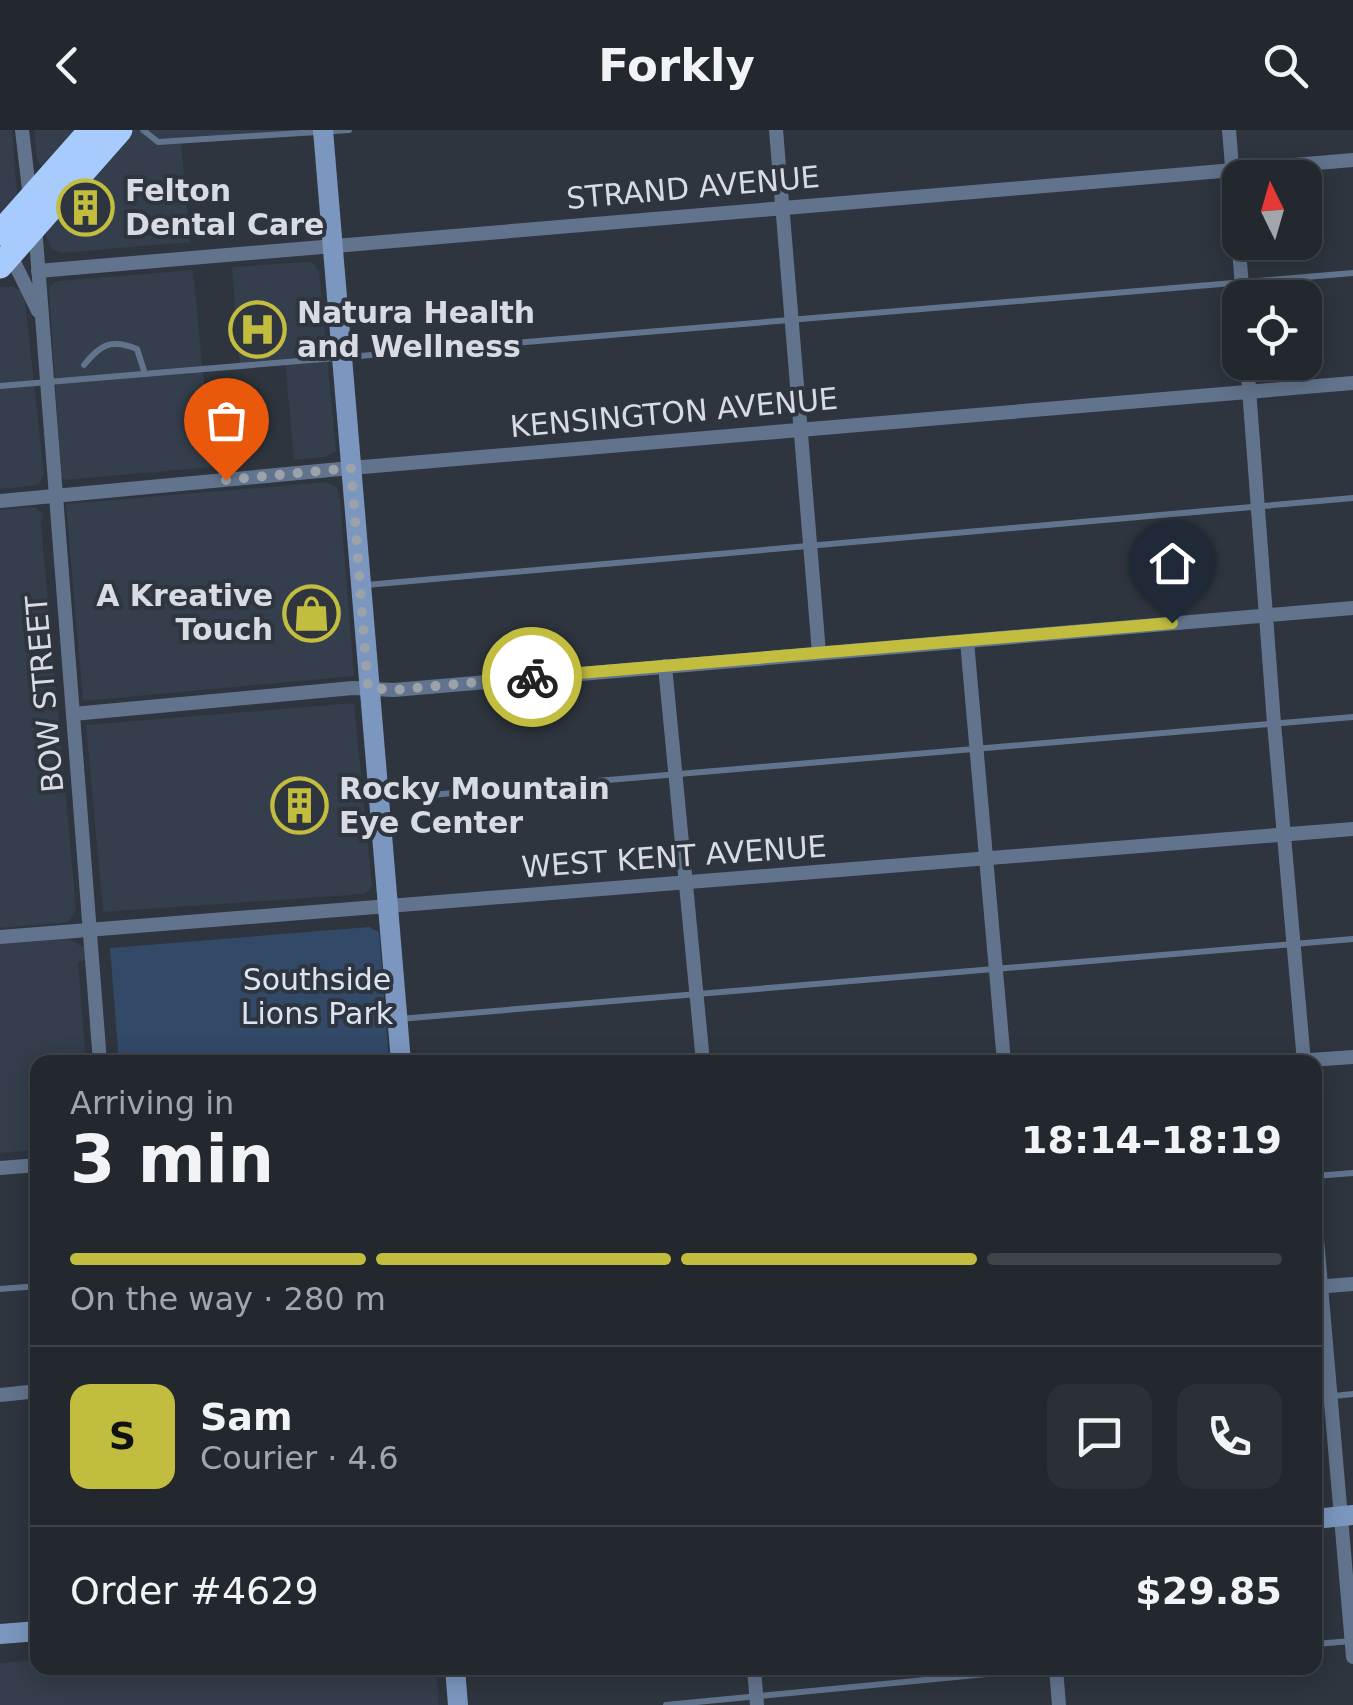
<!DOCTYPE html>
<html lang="en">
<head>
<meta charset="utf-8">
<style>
  :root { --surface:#22282e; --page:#2a3036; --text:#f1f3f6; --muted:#a2a6aa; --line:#3f444a; --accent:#c2bd3f }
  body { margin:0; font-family:"DejaVu Sans",sans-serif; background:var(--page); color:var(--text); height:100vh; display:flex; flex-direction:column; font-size:38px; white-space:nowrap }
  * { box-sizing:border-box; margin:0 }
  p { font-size:32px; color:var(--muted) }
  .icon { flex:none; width:55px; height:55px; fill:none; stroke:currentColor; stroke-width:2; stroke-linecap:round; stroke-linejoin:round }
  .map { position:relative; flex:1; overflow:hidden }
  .details { position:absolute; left:30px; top:925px; width:1292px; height:620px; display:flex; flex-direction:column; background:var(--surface); border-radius:20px; box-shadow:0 5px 25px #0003,0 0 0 2px var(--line) }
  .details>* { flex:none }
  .needle { width:65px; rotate:355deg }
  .fabs { position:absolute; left:1222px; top:30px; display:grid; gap:20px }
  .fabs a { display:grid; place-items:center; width:100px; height:100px; border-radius:20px; background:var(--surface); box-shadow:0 5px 25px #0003,0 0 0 2px var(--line); font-size:50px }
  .pin { position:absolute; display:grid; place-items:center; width:85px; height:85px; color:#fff; margin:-102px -42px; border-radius:50% 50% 50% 0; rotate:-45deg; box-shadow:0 0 10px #0007 }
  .pin .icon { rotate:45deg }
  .courier { position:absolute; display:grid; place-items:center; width:100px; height:100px; margin:-50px; border:8px solid #c2bd3f; border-radius:50%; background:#fff; color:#222; box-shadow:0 2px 12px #0007 }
  .headline em { font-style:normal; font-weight:600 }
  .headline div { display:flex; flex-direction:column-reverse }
  .headline { display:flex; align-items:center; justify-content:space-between; height:170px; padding:0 40px }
  h1 { font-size:65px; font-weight:600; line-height:75px }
  .bar { display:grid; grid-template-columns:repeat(4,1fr); gap:15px 10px; align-content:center; height:120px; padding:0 40px }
  .bar i { height:12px; border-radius:8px; background:var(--line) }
  .bar .active { background:var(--accent) }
  .bar p { grid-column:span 4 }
  .line { display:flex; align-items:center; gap:25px; padding:0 40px; border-top:2px solid var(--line) }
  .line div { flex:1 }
  .round { display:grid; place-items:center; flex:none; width:105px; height:105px; border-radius:20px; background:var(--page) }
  header { display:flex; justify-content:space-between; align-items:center; height:130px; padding:0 40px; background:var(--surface); font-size:45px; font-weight:600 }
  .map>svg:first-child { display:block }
  .built { fill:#343e4c }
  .green { fill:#324968 }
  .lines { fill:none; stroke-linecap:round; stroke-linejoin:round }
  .lane { stroke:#62748d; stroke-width:6 }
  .street { stroke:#62748d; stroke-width:14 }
  .secondary { stroke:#7b97bf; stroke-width:20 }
  .highway { stroke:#a8cbfd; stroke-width:25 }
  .done { stroke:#9ca2a9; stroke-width:10; stroke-dasharray:0 18 }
  .route { stroke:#c2bd3f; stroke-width:12 }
  .labels { text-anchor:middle; stroke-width:8; stroke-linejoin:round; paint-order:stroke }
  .street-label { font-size:30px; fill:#d8dce2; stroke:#2e353e }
  .poi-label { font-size:30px; font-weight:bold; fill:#d8dce2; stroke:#2e353e; text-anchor:start }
  .park-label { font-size:30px; fill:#d9e5f5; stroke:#2e353e }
</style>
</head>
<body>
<header><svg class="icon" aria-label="back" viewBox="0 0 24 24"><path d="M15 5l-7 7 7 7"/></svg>Forkly<svg class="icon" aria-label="search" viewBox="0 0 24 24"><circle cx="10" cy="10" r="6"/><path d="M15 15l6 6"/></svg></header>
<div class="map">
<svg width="1353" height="1575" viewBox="0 0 1353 1575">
  <rect width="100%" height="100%" fill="#2e353e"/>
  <g class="built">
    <polygon points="0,0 12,0 17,65 0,85"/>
    <polygon points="34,0 77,0 47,35 42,37 37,30"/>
    <polygon points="126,0 306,0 181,11 190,112 62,123 52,120 45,103"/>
    <polygon points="307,132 313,133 319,141 336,321 325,327 294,330 285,232 240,236 232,137"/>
    <polygon points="193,140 212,337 65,350 61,346 49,157 58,151"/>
    <polygon points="0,157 14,157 21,161 25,171 44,344 39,354 33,356 0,359"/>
    <polygon points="327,352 337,358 340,370 354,546 83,571 66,374"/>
    <polygon points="35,377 43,384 41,395 76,779 68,792 0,798 0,380"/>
    <polygon points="354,573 372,757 365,764 103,782 86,595"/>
    <polygon points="67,808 85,818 85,830 78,832 86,932 38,932 37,1020 0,1023 0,814"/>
    <polygon points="37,1530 38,1538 436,1538 439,1575 0,1575 0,1533"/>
  </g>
  <polygon class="green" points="369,797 379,802 389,932 119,932 110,818"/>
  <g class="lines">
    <g class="lane">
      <polyline points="143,0 158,12 349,0"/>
      <path d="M84,235C100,215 111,208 137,219L145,244"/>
      <polyline points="0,256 1353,143"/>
      <polyline points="366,455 1353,368"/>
      <polyline points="383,669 1353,587"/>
      <polyline points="399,889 1353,809"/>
      <polyline points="1315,1046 1353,1043"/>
      <polyline points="0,1159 38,1156"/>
      <polyline points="1315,1268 1353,1264"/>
      <polyline points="1315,1514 1352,1511"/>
      <polyline points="666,1575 1048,1538"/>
    </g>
    <g class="street">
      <polyline points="22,0 30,68"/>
      <polyline points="776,0 819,523"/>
      <polyline points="1229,0 1243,168"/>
      <polyline points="35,96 100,932"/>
      <polyline points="0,115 10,124 38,181"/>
      <polyline points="38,141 1353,30"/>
      <polyline points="1247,232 1274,593 1304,932"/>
      <polyline points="0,371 351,338 1353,253"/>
      <polyline points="967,511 1004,932"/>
      <polyline points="665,536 703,932"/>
      <polyline points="73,584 353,558 394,560 1353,478"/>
      <polyline points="0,807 1353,699"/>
      <polyline points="1281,932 1353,927"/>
      <polyline points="0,1038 38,1035"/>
      <polyline points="1315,1086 1353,1527"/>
      <polyline points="1315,1157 1353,1154"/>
      <polyline points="0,1265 38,1261"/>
      <polyline points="754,1538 757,1575"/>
      <polyline points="1056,1538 1059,1575"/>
    </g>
    <g class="secondary">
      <polyline points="323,0 401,932"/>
      <polyline points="1315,1389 1353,1385"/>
      <polyline points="0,1504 38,1501"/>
      <polyline points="455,1538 458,1575"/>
    </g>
    <g class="highway">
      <polyline points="0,103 91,0"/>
      <polyline points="0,136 120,0"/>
    </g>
  </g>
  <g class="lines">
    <polyline class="done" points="226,350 351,338 368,558 394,560 532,547"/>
    <polyline class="route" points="532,547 1172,493"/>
  </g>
  <defs>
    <symbol id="building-ring" viewBox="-11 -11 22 22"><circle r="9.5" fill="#2e353e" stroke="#c2bd3f" stroke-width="1.5"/><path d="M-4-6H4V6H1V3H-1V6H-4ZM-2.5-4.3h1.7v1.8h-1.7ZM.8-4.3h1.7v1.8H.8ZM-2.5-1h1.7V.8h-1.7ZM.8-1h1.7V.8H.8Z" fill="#c2bd3f"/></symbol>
    <symbol id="hospital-ring" viewBox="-11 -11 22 22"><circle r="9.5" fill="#2e353e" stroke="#c2bd3f" stroke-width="1.5"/><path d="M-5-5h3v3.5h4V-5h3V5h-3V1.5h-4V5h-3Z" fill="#c2bd3f"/></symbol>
    <symbol id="shop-ring" viewBox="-11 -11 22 22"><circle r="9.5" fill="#2e353e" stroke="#c2bd3f" stroke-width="1.5"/><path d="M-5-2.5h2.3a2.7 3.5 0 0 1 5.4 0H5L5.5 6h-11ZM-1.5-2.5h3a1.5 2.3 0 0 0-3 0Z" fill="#c2bd3f"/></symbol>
  </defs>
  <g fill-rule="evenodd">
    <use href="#building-ring" x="54" y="46" width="63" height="63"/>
    <use href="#hospital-ring" x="226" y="168" width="63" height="63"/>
    <use href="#shop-ring" x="280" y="452" width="63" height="63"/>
    <use href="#building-ring" x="268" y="644" width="63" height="63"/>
  </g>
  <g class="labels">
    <g class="street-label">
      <text transform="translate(693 58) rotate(-5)" y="10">STRAND AVENUE</text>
      <text transform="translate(674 283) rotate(-5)" y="10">KENSINGTON AVENUE</text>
      <text transform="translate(45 564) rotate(-95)" y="10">BOW STREET</text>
      <text transform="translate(674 727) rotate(-4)" y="10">WEST KENT AVENUE</text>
    </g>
    <g class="poi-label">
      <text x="125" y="71">Felton<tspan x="125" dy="34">Dental Care</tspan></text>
      <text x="297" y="193">Natura Health<tspan x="297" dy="34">and Wellness</tspan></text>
      <text x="273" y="476" text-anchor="end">A Kreative<tspan x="273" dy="34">Touch</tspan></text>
      <text x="339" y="669">Rocky Mountain<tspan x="339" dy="34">Eye Center</tspan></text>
    </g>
    <g class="park-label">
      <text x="317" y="860">Southside<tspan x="317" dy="34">Lions Park</tspan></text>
    </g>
  </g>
</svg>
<div class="fabs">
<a><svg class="needle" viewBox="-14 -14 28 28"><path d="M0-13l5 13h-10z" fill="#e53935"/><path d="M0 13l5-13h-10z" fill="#a2a6aa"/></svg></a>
<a><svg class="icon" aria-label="locate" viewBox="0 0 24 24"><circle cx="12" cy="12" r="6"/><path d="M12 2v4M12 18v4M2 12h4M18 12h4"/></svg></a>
</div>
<div class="pin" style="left:226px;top:350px;background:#ea580c"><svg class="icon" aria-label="bag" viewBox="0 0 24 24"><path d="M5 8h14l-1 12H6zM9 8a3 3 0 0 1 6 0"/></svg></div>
<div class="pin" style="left:1172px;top:493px;background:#1f2937"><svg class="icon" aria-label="home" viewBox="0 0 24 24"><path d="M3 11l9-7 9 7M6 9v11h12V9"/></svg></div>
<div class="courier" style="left:532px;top:547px"><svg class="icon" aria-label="bike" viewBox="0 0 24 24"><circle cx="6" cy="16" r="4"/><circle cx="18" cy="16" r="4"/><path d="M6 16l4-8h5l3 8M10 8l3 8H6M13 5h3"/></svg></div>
<section class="details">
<div class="headline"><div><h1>3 min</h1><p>Arriving in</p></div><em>18:14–18:19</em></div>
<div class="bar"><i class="active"></i><i class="active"></i><i class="active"></i><i></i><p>On the way · 280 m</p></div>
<div class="line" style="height:180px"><b class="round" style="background:var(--accent);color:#111">S</b><div><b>Sam</b><p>Courier · 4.6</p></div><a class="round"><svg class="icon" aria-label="chat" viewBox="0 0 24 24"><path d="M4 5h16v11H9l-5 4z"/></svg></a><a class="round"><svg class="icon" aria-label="phone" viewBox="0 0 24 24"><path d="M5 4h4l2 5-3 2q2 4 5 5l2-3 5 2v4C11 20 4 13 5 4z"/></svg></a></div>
<div class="line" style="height:130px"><div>Order #4629</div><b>$29.85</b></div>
</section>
</div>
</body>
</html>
